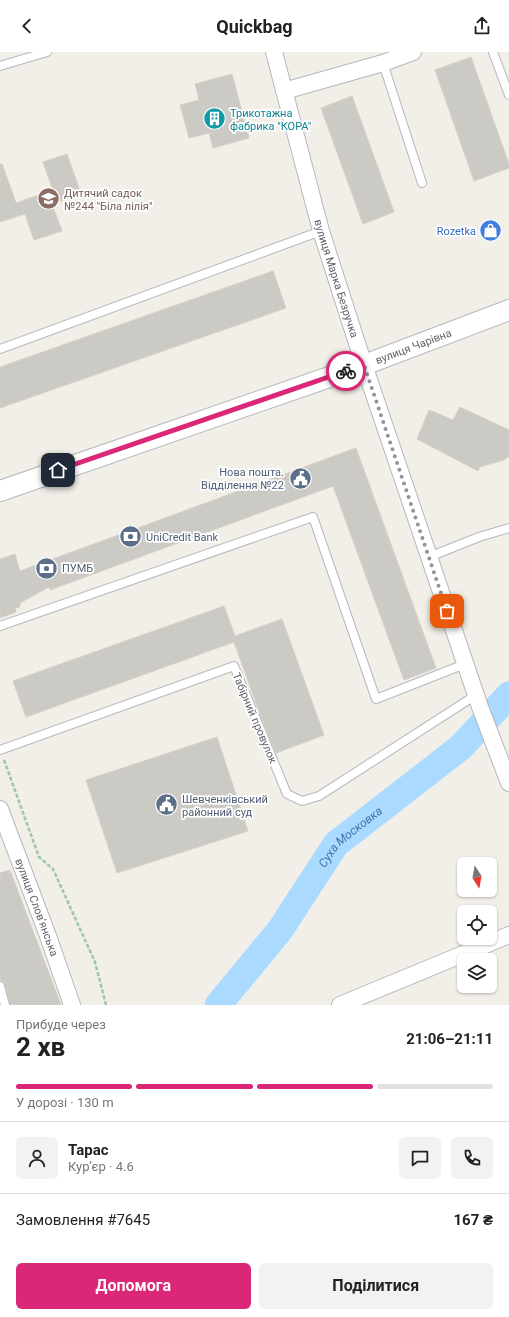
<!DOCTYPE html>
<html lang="uk">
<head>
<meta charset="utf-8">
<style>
  :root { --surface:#fff; --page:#f2f2f2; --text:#222; --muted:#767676; --line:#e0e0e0; --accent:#db2777 }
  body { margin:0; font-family:Roboto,sans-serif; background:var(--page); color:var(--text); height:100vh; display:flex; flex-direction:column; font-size:15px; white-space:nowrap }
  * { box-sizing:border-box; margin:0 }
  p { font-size:13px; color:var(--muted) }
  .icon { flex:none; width:22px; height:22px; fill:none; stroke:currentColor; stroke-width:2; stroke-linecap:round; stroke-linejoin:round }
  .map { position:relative; height:953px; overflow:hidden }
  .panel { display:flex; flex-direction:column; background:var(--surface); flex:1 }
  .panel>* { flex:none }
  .needle { width:26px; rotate:169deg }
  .controls { position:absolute; left:457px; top:805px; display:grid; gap:8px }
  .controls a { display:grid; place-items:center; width:40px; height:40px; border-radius:6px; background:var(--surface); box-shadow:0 1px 3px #0004; font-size:20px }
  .pin { position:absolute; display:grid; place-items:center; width:34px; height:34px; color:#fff; margin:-17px; border-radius:8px; box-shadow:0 2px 6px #0006 }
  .courier { position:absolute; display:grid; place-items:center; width:40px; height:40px; margin:-20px; border:3px solid #db2777; border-radius:50%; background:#fff; color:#222; box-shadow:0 1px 5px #0007 }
  .summary em { font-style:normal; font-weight:700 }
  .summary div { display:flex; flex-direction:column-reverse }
  .summary { display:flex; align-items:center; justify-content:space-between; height:68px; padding:0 16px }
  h1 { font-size:26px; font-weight:700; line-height:30px }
  .bar { display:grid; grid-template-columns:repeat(4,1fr); gap:6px 4px; align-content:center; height:48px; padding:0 16px }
  .bar i { height:5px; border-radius:3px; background:var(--line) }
  .bar .current { background:var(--accent) }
  .bar p { grid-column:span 4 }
  .line { display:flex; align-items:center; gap:10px; padding:0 16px; border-top:1px solid var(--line) }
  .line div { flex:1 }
  .round { display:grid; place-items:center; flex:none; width:42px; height:42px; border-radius:6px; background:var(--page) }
  .cta { display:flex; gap:8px; margin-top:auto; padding:8px 16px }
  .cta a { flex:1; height:46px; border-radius:6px; background:var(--accent); color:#fff; font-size:16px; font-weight:700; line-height:46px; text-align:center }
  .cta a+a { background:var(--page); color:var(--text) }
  header { display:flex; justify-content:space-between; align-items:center; height:52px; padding:0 16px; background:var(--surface); font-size:18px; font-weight:700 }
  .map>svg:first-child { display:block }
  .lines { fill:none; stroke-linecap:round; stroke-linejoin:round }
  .river { stroke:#aadaff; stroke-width:27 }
  .building { fill:#cccac5; stroke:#d6d1c6 }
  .service-casing { stroke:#b5b8bc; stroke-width:10 }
  .minor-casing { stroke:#b5b8bc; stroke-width:18 }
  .tertiary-casing { stroke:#b5b8bc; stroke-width:22 }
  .path { stroke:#9cc7a9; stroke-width:2.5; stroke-dasharray:4 2; stroke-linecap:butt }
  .service { stroke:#fff; stroke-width:8 }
  .minor { stroke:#fff; stroke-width:16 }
  .tertiary { stroke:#fff; stroke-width:20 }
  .done { stroke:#929495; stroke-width:4; stroke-dasharray:0 7.2 }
  .route { stroke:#db2777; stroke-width:5 }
  .labels { text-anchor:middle; stroke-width:3.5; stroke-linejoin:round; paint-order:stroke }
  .culture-label { font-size:11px; fill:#0d838f; stroke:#fff; text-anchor:start }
  .education-label { font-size:11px; fill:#785e54; stroke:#fff; text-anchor:start }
  .shop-label { font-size:11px; fill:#366cbe; stroke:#fff; text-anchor:end }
  .street-label { font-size:11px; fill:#5f6368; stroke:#fff }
  .service-label { font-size:11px; fill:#4e5e75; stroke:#fff; text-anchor:start }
  .water-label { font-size:12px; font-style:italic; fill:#4174aa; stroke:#fff }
</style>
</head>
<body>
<header><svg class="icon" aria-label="back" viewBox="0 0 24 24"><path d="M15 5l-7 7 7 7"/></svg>Quickbag<svg class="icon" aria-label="share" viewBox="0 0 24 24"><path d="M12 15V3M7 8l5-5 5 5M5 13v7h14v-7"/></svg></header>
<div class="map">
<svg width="509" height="953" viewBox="0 0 509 953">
  <rect width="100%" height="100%" fill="#f1efe8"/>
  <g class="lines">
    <path class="river" id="s1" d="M218,953L280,878L336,792L461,695L509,643"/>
  </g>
  <g class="building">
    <polygon points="471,5 509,112 509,116 474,129 435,18"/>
    <polygon points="232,22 249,86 213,96 209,81 189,86 180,53 199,48 195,32"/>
    <polygon points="352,44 394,160 363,172 321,56"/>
    <polygon points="67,102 81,142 52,152 62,179 34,188 25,162 0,170 0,112 2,112 16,151 53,138 43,110"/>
    <polygon points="273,219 286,256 0,356 0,315"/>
    <polygon points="460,355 509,378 509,404 504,408 480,415 478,419 417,387 429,358 453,368"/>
    <polygon points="356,396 436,616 404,628 333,434 50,538 49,535 20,551 20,555 15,556 16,560 0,566 0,507 15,502 20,519"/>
    <polygon points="224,554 235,584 282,567 324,683 276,701 259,660 234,590 26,665 13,629"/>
    <polygon points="217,685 248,779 117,821 86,728"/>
    <polygon points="10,818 61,953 10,953 5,933 1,929 0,925 0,821"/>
  </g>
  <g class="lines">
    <defs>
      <g id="service">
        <polyline points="493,0 509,43"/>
        <polyline points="383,11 422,131"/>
        <polyline points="0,14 47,0"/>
        <polyline points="0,297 321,179"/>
        <polyline points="429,505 479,485 509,476"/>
        <polyline points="0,574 313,465 376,647 465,612"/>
        <polyline points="0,698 234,614 287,742 302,749 319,744 476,643"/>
        <polyline points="0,934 5,953"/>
      </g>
      <g id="minor">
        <path id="s2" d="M274,0L321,179L364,313L480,655L509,731"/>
        <polyline points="284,39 383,11 413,0"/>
        <path id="s3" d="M0,757L48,884L72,953"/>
        <polyline points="340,953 509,883"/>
      </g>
      <g id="tertiary">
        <path id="s4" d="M0,439L364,313L509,258"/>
      </g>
    </defs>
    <use href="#service" class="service-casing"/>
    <use href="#minor" class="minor-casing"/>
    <use href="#tertiary" class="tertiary-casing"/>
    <polyline class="path" points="4,708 39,805 53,817 95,910 106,953"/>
    <use href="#service" class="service"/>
    <use href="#minor" class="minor"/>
    <use href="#tertiary" class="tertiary"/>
  </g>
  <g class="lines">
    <polyline class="done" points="346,319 364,313 447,559"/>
    <polyline class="route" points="58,418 346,319"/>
  </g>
  <defs>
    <symbol id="building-disc" viewBox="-11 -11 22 22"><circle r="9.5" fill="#0f9aa8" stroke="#fff"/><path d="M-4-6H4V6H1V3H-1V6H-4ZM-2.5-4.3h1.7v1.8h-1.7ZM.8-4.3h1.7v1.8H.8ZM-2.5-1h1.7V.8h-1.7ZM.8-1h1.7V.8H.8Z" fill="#fff"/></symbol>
    <symbol id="school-disc" viewBox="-11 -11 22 22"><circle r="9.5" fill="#8d6e63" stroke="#fff"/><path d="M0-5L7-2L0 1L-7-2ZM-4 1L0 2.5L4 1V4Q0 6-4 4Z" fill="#fff"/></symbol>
    <symbol id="shop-disc" viewBox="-11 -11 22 22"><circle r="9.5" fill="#3f7fe0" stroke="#fff"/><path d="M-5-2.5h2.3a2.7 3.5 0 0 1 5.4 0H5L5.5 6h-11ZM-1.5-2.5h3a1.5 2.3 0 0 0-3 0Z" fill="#fff"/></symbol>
    <symbol id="civic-disc" viewBox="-11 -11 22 22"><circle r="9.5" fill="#5c6f8a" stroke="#fff"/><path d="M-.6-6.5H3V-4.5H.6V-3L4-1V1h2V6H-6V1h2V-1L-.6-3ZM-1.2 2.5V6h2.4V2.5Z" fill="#fff"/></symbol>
    <symbol id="bank-disc" viewBox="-11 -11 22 22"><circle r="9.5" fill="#5c6f8a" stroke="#fff"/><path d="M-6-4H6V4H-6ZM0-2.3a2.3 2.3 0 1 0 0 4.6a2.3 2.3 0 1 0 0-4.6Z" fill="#fff"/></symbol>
  </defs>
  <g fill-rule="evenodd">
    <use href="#building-disc" x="202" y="54" width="25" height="25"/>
    <use href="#school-disc" x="36" y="134" width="25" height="25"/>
    <use href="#shop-disc" x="478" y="166" width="25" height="25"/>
    <use href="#civic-disc" x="288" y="414" width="25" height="25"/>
    <use href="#bank-disc" x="118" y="472" width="25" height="25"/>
    <use href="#bank-disc" x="34" y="504" width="25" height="25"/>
    <use href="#civic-disc" x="154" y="740" width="25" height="25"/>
  </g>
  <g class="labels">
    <g class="culture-label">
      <text x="230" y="65">Трикотажна<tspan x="230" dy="13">фабрика "КОРА"</tspan></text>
    </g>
    <g class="education-label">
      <text x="64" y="145">Дитячий садок<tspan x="64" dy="13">№244 "Біла лілія"</tspan></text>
    </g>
    <g class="shop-label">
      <text x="476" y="183">Rozetka</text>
    </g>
    <g class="street-label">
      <text dy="4" stroke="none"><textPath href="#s2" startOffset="235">вулиця Марка Безручка</textPath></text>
      <text dy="4" stroke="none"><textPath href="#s4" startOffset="438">вулиця Чарівна</textPath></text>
      <text transform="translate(255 666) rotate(67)" y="4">Табірний провулок</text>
      <text dy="4" stroke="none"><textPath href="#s3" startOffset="105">вулиця Слов’янська</textPath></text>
    </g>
    <g class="service-label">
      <text x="284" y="424" text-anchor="end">Нова пошта.<tspan x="284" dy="13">Відділення №22</tspan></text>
      <text x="146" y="489">UniCredit Bank</text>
      <text x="62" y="520">ПУМБ</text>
      <text x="182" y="751">Шевченківський<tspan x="182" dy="13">районний суд</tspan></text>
    </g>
    <g class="water-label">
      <text dy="4" stroke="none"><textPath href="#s1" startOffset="215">Суха Московка</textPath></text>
    </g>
  </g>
</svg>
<div class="controls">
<a><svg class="needle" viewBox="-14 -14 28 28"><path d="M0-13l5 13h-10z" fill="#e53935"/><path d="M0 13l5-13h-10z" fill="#767676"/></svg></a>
<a><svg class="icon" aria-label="locate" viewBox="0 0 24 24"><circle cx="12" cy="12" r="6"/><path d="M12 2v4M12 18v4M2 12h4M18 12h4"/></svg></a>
<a><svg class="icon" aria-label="layers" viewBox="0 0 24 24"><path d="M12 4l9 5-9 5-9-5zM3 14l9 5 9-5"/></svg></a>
</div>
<div class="pin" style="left:447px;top:559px;background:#ea580c"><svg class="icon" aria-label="bag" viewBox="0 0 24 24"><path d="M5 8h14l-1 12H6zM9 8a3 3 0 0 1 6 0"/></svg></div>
<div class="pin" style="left:58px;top:418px;background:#1f2937"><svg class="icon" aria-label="home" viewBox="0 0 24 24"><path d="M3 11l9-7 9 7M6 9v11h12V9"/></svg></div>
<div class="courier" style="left:346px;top:319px"><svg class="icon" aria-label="bike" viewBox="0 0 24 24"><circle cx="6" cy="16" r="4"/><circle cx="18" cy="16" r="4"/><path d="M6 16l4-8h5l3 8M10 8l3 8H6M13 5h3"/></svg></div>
</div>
<section class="panel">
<div class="summary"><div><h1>2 хв</h1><p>Прибуде через</p></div><em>21:06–21:11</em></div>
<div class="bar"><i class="current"></i><i class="current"></i><i class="current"></i><i></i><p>У дорозі · 130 m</p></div>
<div class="line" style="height:72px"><a class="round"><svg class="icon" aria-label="person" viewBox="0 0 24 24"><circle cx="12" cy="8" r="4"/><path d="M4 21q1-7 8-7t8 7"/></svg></a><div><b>Тарас</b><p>Кур’єр · 4.6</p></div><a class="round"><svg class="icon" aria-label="chat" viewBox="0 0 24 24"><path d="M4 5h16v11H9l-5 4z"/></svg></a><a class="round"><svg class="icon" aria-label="phone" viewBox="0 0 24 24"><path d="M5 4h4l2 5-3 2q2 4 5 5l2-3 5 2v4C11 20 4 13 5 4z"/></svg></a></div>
<div class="line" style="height:52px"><div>Замовлення #7645</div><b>167 ₴</b></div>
<div class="cta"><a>Допомога</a><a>Поділитися</a></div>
</section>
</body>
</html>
